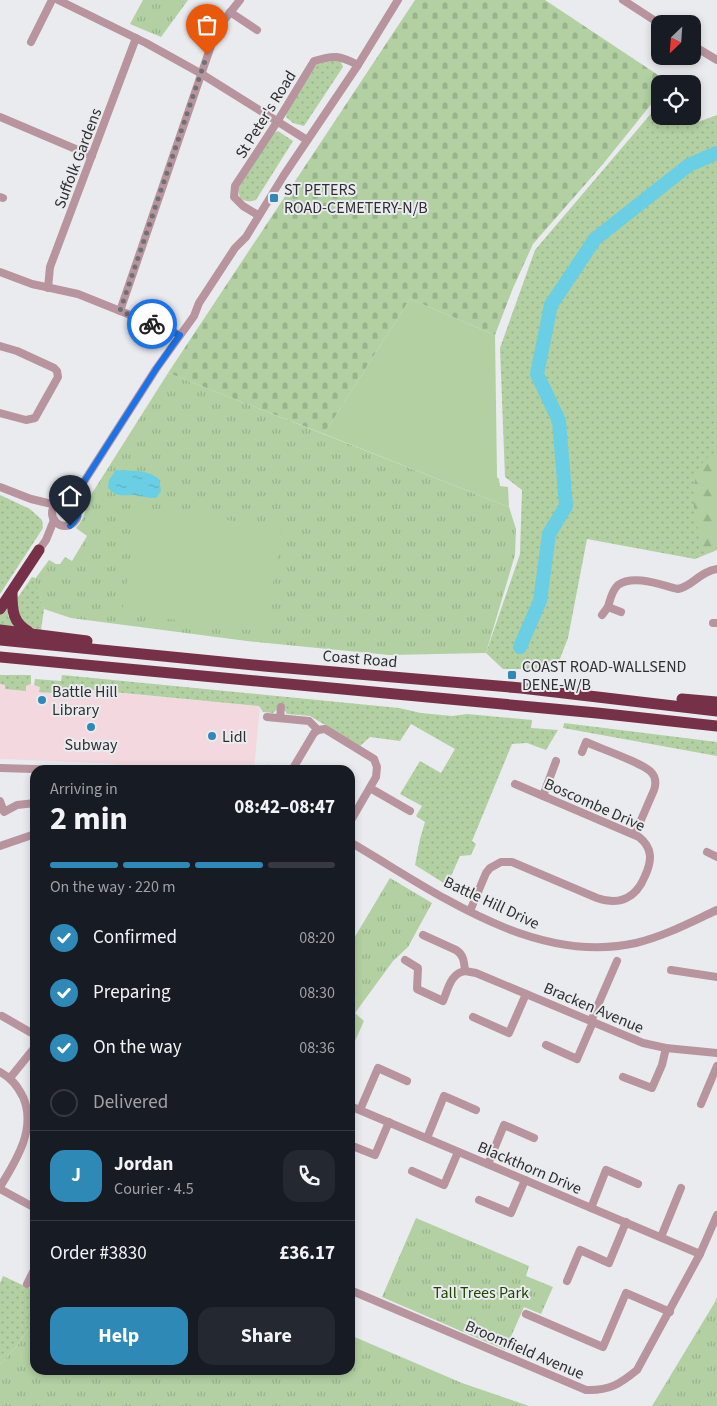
<!DOCTYPE html>
<html lang="en">
<head>
<meta charset="utf-8">
<style>
  :root { --surface:#171b24; --page:#242831; --text:#f1f3f6; --muted:#9ea1a6; --line:#363941; --accent:#2f89b7 }
  body { margin:0; font-family:"Source Sans 3",sans-serif; background:var(--page); color:var(--text); height:100vh; display:flex; flex-direction:column; font-size:19px; white-space:nowrap }
  * { box-sizing:border-box; margin:0 }
  p { font-size:16px; color:var(--muted) }
  .icon { flex:none; width:28px; height:28px; fill:none; stroke:currentColor; stroke-width:2; stroke-linecap:round; stroke-linejoin:round }
  .map { position:relative; flex:1; overflow:hidden }
  .sheet { position:absolute; left:30px; top:765px; width:325px; height:610px; display:flex; flex-direction:column; background:var(--surface); border-radius:15px; box-shadow:0 2px 8px #0003 }
  .sheet>* { flex:none }
  .needle { width:32px; rotate:205deg }
  .fabs { position:absolute; left:651px; top:15px; display:grid; gap:10px }
  .fabs a { display:grid; place-items:center; width:50px; height:50px; border-radius:10px; background:var(--surface); box-shadow:0 2px 8px #0003; font-size:25px }
  .pin { position:absolute; display:grid; place-items:center; width:42px; height:42px; color:#fff; margin:-51px -21px; border-radius:50% 50% 50% 0; rotate:-45deg; box-shadow:0 0 5px #0007 }
  .pin .icon { rotate:45deg }
  .courier { position:absolute; display:grid; place-items:center; width:50px; height:50px; margin:-25px; border:4px solid #1a73e8; border-radius:50%; background:#fff; color:#222; box-shadow:0 1px 6px #0007 }
  .headline em { font-style:normal; font-weight:700 }
  .headline div { display:flex; flex-direction:column-reverse }
  .headline { display:flex; align-items:center; justify-content:space-between; height:85px; padding:0 20px }
  h1 { font-size:32px; font-weight:700; line-height:38px }
  .bar { display:grid; grid-template-columns:repeat(4,1fr); gap:8px 5px; align-content:center; height:60px; padding:0 20px }
  .bar i { height:6px; border-radius:4px; background:var(--line) }
  .bar .selected { background:var(--accent) }
  .bar p { grid-column:span 4 }
  .line { display:flex; align-items:center; gap:12px; padding:0 20px; border-top:1px solid var(--line) }
  .line div { flex:1 }
  .round { display:grid; place-items:center; flex:none; width:52px; height:52px; border-radius:15px; background:var(--page) }
  ol { padding:0 20px; list-style:none }
  li { display:flex; align-items:center; gap:15px; height:55px }
  li p { margin-inline-start:auto }
  li .icon { padding:5px; border-radius:50%; background:var(--accent); color:#fff; stroke-width:4 }
  li:last-child { color:var(--muted) }
  li i { width:28px; height:28px; border:2px solid var(--line); border-radius:50% }
  .button { display:flex; gap:10px; margin-top:auto; padding:10px 20px }
  .button a { flex:1; height:58px; border-radius:15px; background:var(--accent); color:#fff; font-size:20px; font-weight:700; line-height:58px; text-align:center }
  .button a+a { background:var(--page); color:var(--text) }
  .map>svg:first-child { display:block }
  .commercial { fill:#f3d9df }
  .grass { fill:url(#grass-dots) }
  .forest { fill:url(#forest-firs) }
  .cemetery { fill:url(#cemetery-stones) }
  .park { fill:url(#park-tufts) }
  .garden { fill:#b2d0a2 }
  .water { fill:url(#water-ripples) }
  .lines { fill:none; stroke-linecap:round; stroke-linejoin:round }
  .river { stroke:#6acfe4; stroke-width:14 }
  .minor { stroke:#b8949e; stroke-width:8 }
  .highway { stroke:#763148; stroke-width:11 }
  .done { stroke:#707174; stroke-width:5; stroke-dasharray:0 9 }
  .route { stroke:#1a73e8; stroke-width:6 }
  .poi-dot { fill:#2f89b7; stroke:#e9ebef; stroke-width:2 }
  .labels { text-anchor:middle; stroke-width:4; stroke-linejoin:round; paint-order:stroke }
  .street-label { font-size:16px; fill:#2f2f31; stroke:#e9ebef }
  .poi-label { font-size:16px; fill:#2f2f31; stroke:#e9ebef; text-anchor:start }
  .park-label { font-size:16px; fill:#204500; stroke:#e9ebef }
</style>
</head>
<body>
<div class="map">
<svg width="717" height="1406" viewBox="0 0 717 1406">
  <defs>
    <pattern id="grass-dots" width="8" height="8" patternUnits="userSpaceOnUse" patternTransform="scale(1.25)"><rect width="8" height="8" fill="#b2d0a2"/><path d="M2 2h.1M6 6h.1" fill="none" stroke="#99b38c" stroke-width="1.8" stroke-linecap="round"/></pattern>
    <pattern id="forest-firs" width="22" height="20" patternUnits="userSpaceOnUse" patternTransform="scale(1.25)"><rect width="22" height="20" fill="#b2d0a2"/><path d="M5 1l3.5 6h-7zM16 11l3.5 6h-7z" fill="#99b38c"/></pattern>
    <pattern id="cemetery-stones" width="16" height="16" patternUnits="userSpaceOnUse" patternTransform="scale(1.25)"><rect width="16" height="16" fill="#b2d0a2"/><path d="M2 7V4a2 2 0 0 1 4 0v3zM10 15v-3a2 2 0 0 1 4 0v3z" fill="#99b38c"/></pattern>
    <pattern id="park-tufts" width="24" height="20" patternUnits="userSpaceOnUse" patternTransform="scale(1.25)"><rect width="24" height="20" fill="#b2d0a2"/><path d="M3 7l-1-3M5 7V3M7 7l1-3M15 17l-1-3M17 17v-4M19 17l1-3" fill="none" stroke="#99b38c"/></pattern>
    <pattern id="water-ripples" width="26" height="14" patternUnits="userSpaceOnUse" patternTransform="scale(1.25)"><rect width="26" height="14" fill="#6acfe4"/><path d="M2 4q2-2 4 0t4 0M15 11q2-2 4 0t4 0" fill="none" stroke="#5cb2c4"/></pattern>
  </defs>
  <rect width="100%" height="100%" fill="#e9ebef"/>
  <polygon class="commercial" points="0,682 260,706 254,770 181,770 99,763 0,759"/>
  <g class="grass">
    <polygon points="336,60 341,62 343,67 304,126 293,123 286,117 287,111 317,64"/>
    <polygon points="660,103 660,116 691,116 698,122 717,115 717,550 695,559 587,539 568,638 556,669 503,669 486,653 520,554 522,490 505,477 500,348 535,250"/>
    <path d="M278,131L293,141L256,200C249,202 246,202 240,198L238,189L272,134Z"/>
    <polygon points="0,495 30,509 42,520 43,528 0,594"/>
    <path d="M32,577L35,578L44,609L41,630C19,625 20,620 16,600Z"/>
    <polygon points="8,606 8,616 14,626 13,627 0,626 0,614"/>
    <polygon points="0,675 31,675 31,684 26,686 26,691 5,689 5,685 0,684"/>
    <polygon points="62,675 399,708 421,713 452,716 467,714 532,720 531,728 558,730 546,750 527,743 512,744 472,841 476,844 471,855 460,856 447,885 415,865 420,839 425,822 416,816 422,806 400,794 420,761 441,773 455,749 411,724 400,741 370,737 360,746 310,716 287,714 284,709 278,709 273,713 263,712 259,706 71,688 70,694 39,692 40,687 34,685 35,679 61,681"/>
    <polygon points="564,723 717,742 717,756 563,728"/>
    <polygon points="3,1276 31,1289 35,1286 35,1319 17,1346 0,1364 0,1283"/>
  </g>
  <path class="forest" d="M717,453V546L704,554C697,524 684,488 704,461C706,457 713,455 717,453Z"/>
  <polygon class="cemetery" points="415,0 545,0 667,81 665,84 660,84 660,91 653,102 603,164 533,244 513,288 495,335 410,299 324,434 168,373"/>
  <g class="park">
    <polygon points="143,0 188,0 161,37 130,24"/>
    <path d="M168,373L509,507L516,529L515,555L486,653L389,655L247,641L71,618L44,609L35,579L49,560L56,564H60L65,557L72,561L87,536L76,528C84,520 86,509 89,498Z"/>
    <polygon points="390,878 432,903 408,947 393,961 355,1013 364,1021 350,1052 350,942 356,935"/>
    <polygon points="416,1218 529,1266 526,1276 553,1287 541,1314 524,1307 505,1350 382,1297"/>
    <polygon points="717,1297 717,1406 652,1406 715,1302"/>
    <polygon points="35,1319 35,1370 350,1370 350,1335 462,1383 529,1406 0,1406 0,1364 17,1346"/>
  </g>
  <g class="garden">
    <polygon points="410,299 495,335 497,477 499,479 500,486 508,487 509,507 324,434"/>
    <polygon points="138,507 281,528 266,632 122,613"/>
  </g>
  <path class="water" d="M116,470C130,471 147,469 159,479L161,491L156,498C149,498 141,496 134,495C123,495 115,498 108,487L109,480Z"/>
  <g class="lines">
    <polyline class="river" points="520,647 540,601 549,534 566,506 559,421 537,374 551,305 595,239 689,165 717,153"/>
    <g class="minor">
      <polyline points="58,0 146,43 200,73 307,140"/>
      <polyline points="623,0 660,24"/>
      <polyline points="230,12 257,30"/>
      <polyline points="31,42 52,0"/>
      <polyline points="692,45 717,60"/>
      <polyline points="0,117 92,156"/>
      <polyline points="0,197 3,198"/>
      <path d="M258,215L243,206L234,197L235,186L277,122L314,61C334,55 339,55 358,65"/>
      <polyline points="0,272 32,284 78,294 180,335"/>
      <polyline points="48,288 50,267 136,38"/>
      <polyline points="120,311 214,37 221,24 240,0"/>
      <polyline points="0,346 17,351 54,368 57,371 58,377 35,418 26,420 0,413"/>
      <polyline points="0,487 31,499 56,505"/>
      <circle cx="65" cy="513" r="13"/>
      <polyline points="67,501 85,480 156,369 194,316 199,303 235,248 246,237 284,175 358,65 398,0"/>
      <polyline points="39,550 46,540 54,520"/>
      <path d="M608,607C610,600 612,590 618,585C634,574 661,585 678,589C693,586 699,572 717,569"/>
      <polyline points="602,615 608,607 621,612"/>
      <polyline points="713,623 717,623"/>
      <polyline points="267,717 309,721 318,730 325,729 374,759 377,767 376,777 350,822"/>
      <polyline points="280,718 281,707"/>
      <path d="M582,752L586,742C599,748 643,763 651,772C656,777 656,784 654,790L635,834"/>
      <polyline points="0,768 67,770"/>
      <polyline points="268,769 270,770"/>
      <polyline points="292,770 314,733 318,730"/>
      <polyline points="370,788 410,811"/>
      <polyline points="543,796 556,761"/>
      <polyline points="0,801 4,812 17,805 35,803"/>
      <path d="M350,842C434,891 533,966 636,943C665,936 691,922 717,910"/>
      <polyline points="0,846 35,834"/>
      <polyline points="707,852 717,857"/>
      <path d="M470,911L486,873L490,868L501,862H512L597,898C620,906 636,898 645,876C652,861 653,848 639,837L515,784"/>
      <path d="M405,960L418,968L417,989L443,1001C448,989 451,973 465,971C464,962 464,955 456,950L423,935"/>
      <polyline points="671,970 717,977"/>
      <polyline points="465,971 476,973 643,1043 666,1048 717,1053"/>
      <polyline points="2,1016 35,1035"/>
      <polyline points="473,1017 509,1033 526,994"/>
      <polyline points="591,1021 617,961"/>
      <polyline points="546,1045 577,1059 593,1022"/>
      <path d="M0,1072C11,1078 17,1085 23,1097C37,1128 16,1161 0,1187"/>
      <polyline points="623,1077 652,1088 662,1065 666,1048"/>
      <polyline points="10,1078 35,1047"/>
      <polyline points="701,1104 717,1066"/>
      <polyline points="350,1106 700,1254"/>
      <polyline points="360,1110 378,1068 407,1081"/>
      <polyline points="427,1138 444,1096 476,1110"/>
      <polyline points="350,1145 375,1155 389,1122"/>
      <polyline points="488,1164 504,1125 534,1138"/>
      <polyline points="412,1171 444,1185 458,1152"/>
      <polyline points="0,1189 35,1208"/>
      <polyline points="479,1200 511,1213 525,1180"/>
      <polyline points="591,1208 606,1170 638,1184"/>
      <polyline points="661,1237 681,1188"/>
      <polyline points="567,1281 580,1250 609,1263 626,1222"/>
      <polyline points="27,1284 35,1268"/>
      <path d="M350,1290L586,1390C609,1391 620,1384 637,1370L700,1254L717,1215"/>
      <polyline points="526,1314 603,1347 626,1293 670,1312"/>
    </g>
    <g class="highway">
      <path d="M12,593C12,611 13,623 29,632"/>
      <polyline points="0,609 39,550"/>
      <polyline points="0,630 87,641"/>
      <polyline points="0,640 264,666 521,688 717,711"/>
      <polyline points="0,657 597,713 717,726"/>
      <polyline points="682,699 717,702"/>
    </g>
  </g>
  <g class="lines">
    <polyline class="done" points="152,324 120,311 207,55"/>
    <polyline class="route" points="70,526 73,523 78,516 75,505 85,480 156,369 180,335 152,324"/>
  </g>
  <g class="poi-dot">
    <rect x="269" y="193" width="10" height="10" rx="2.5"/>
    <rect x="507" y="670" width="10" height="10" rx="2.5"/>
    <circle cx="42" cy="700" r="5"/>
    <circle cx="91" cy="727" r="5"/>
    <circle cx="212" cy="736" r="5"/>
  </g>
  <g class="labels">
    <g class="street-label">
      <text transform="translate(265 114) rotate(-58)" y="6">St Peter's Road</text>
      <text transform="translate(77 158) rotate(-69)" y="6">Suffolk Gardens</text>
      <text transform="translate(360 658) rotate(5)" y="6">Coast Road</text>
      <text transform="translate(595 804) rotate(24)" y="6">Boscombe Drive</text>
      <text transform="translate(492 902) rotate(25)" y="6">Battle Hill Drive</text>
      <text transform="translate(594 1007) rotate(23)" y="6">Bracken Avenue</text>
      <text transform="translate(530 1167) rotate(23)" y="6">Blackthorn Drive</text>
      <text transform="translate(525 1349) rotate(23)" y="6">Broomfield Avenue</text>
    </g>
    <g class="poi-label">
      <text x="284" y="195">ST PETERS<tspan x="284" dy="18">ROAD-CEMETERY-N/B</tspan></text>
      <text x="522" y="672">COAST ROAD-WALLSEND<tspan x="522" dy="18">DENE-W/B</tspan></text>
      <text x="52" y="697">Battle Hill<tspan x="52" dy="18">Library</tspan></text>
      <text x="222" y="742">Lidl</text>
      <text x="91" y="750" text-anchor="middle">Subway</text>
    </g>
    <g class="park-label">
      <text x="481" y="1298">Tall Trees Park</text>
    </g>
  </g>
</svg>
<div class="fabs">
<a><svg class="needle" viewBox="-14 -14 28 28"><path d="M0-13l5 13h-10z" fill="#e53935"/><path d="M0 13l5-13h-10z" fill="#9ea1a6"/></svg></a>
<a><svg class="icon" aria-label="locate" viewBox="0 0 24 24"><circle cx="12" cy="12" r="6"/><path d="M12 2v4M12 18v4M2 12h4M18 12h4"/></svg></a>
</div>
<div class="pin" style="left:207px;top:55px;background:#ea580c"><svg class="icon" aria-label="bag" viewBox="0 0 24 24"><path d="M5 8h14l-1 12H6zM9 8a3 3 0 0 1 6 0"/></svg></div>
<div class="pin" style="left:70px;top:526px;background:#1f2937"><svg class="icon" aria-label="home" viewBox="0 0 24 24"><path d="M3 11l9-7 9 7M6 9v11h12V9"/></svg></div>
<div class="courier" style="left:152px;top:324px"><svg class="icon" aria-label="bike" viewBox="0 0 24 24"><circle cx="6" cy="16" r="4"/><circle cx="18" cy="16" r="4"/><path d="M6 16l4-8h5l3 8M10 8l3 8H6M13 5h3"/></svg></div>
<section class="sheet">
<div class="headline"><div><h1>2 min</h1><p>Arriving in</p></div><em>08:42–08:47</em></div>
<div class="bar"><i class="selected"></i><i class="selected"></i><i class="selected"></i><i></i><p>On the way · 220 m</p></div>
<ol>
<li><svg class="icon" aria-label="check" viewBox="0 0 24 24"><path d="M5 12l5 5 9-10"/></svg>Confirmed<p>08:20</p></li>
<li><svg class="icon" aria-label="check" viewBox="0 0 24 24"><path d="M5 12l5 5 9-10"/></svg>Preparing<p>08:30</p></li>
<li><svg class="icon" aria-label="check" viewBox="0 0 24 24"><path d="M5 12l5 5 9-10"/></svg>On the way<p>08:36</p></li>
<li><i></i>Delivered</li>
</ol>
<div class="line" style="height:90px"><b class="round" style="background:var(--accent);color:#fff">J</b><div><b>Jordan</b><p>Courier · 4.5</p></div><a class="round"><svg class="icon" aria-label="phone" viewBox="0 0 24 24"><path d="M5 4h4l2 5-3 2q2 4 5 5l2-3 5 2v4C11 20 4 13 5 4z"/></svg></a></div>
<div class="line" style="height:65px"><div>Order #3830</div><b>£36.17</b></div>
<div class="button"><a>Help</a><a>Share</a></div>
</section>
</div>
</body>
</html>
